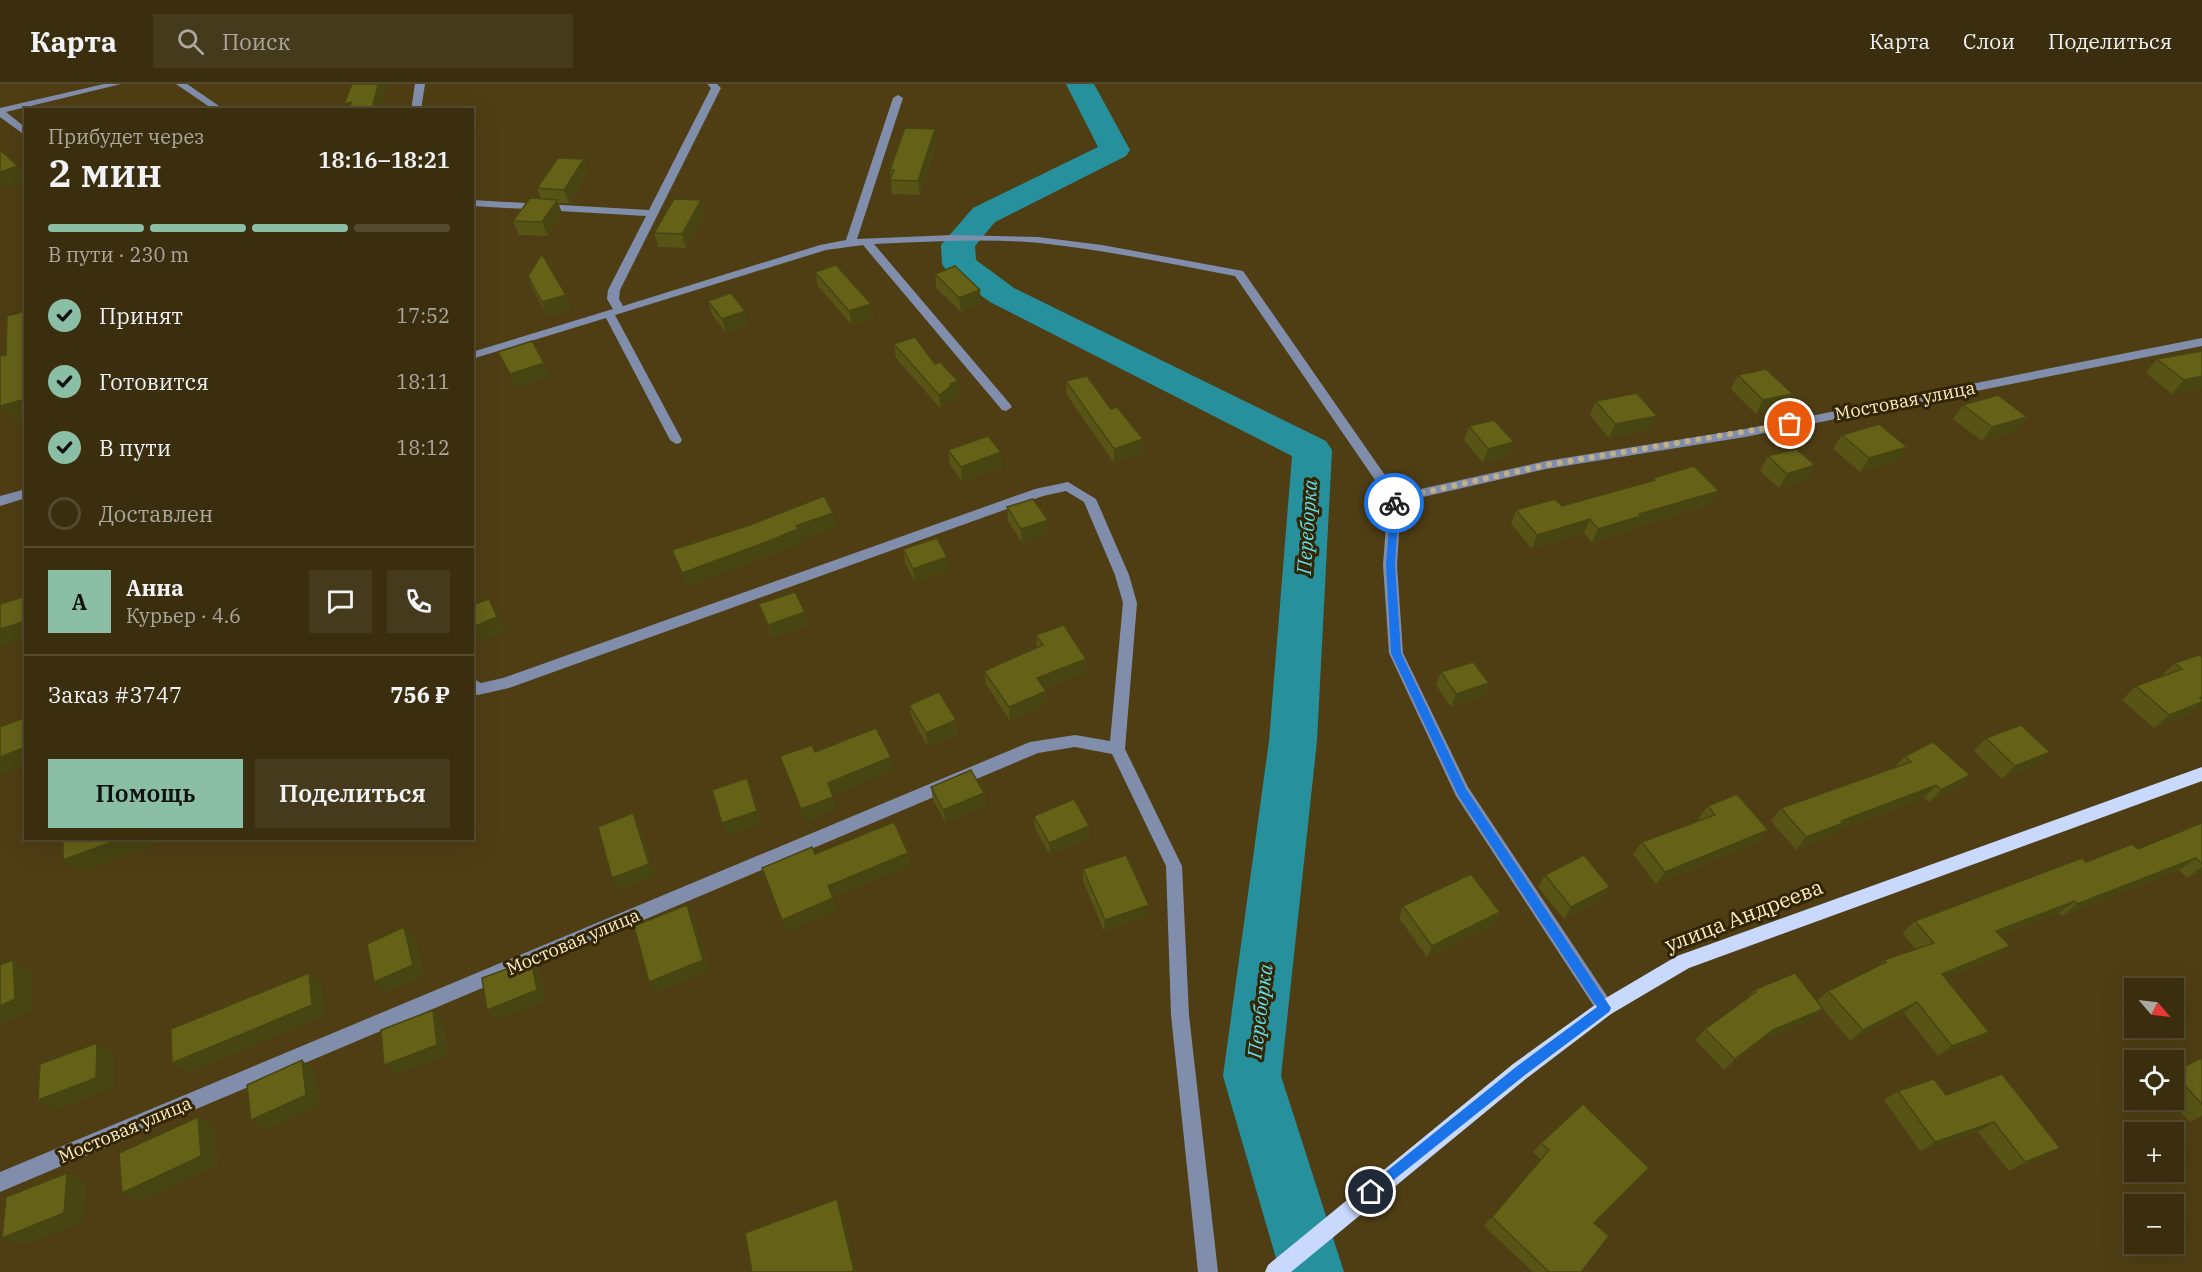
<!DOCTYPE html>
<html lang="ru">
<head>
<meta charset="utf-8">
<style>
  :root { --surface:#3b2e0f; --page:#463a1d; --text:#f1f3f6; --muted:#aca89e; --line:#544a2f; --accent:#8abfa5 }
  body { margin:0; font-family:"IBM Plex Serif",serif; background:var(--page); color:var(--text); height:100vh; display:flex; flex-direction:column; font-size:22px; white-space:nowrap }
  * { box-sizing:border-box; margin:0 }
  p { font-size:20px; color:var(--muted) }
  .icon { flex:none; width:33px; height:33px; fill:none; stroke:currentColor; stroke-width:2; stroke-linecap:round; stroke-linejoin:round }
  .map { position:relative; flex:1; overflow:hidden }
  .details { position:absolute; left:24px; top:24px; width:450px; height:732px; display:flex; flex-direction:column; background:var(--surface); border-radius:0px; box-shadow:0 6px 24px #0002,0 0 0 2px var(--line) }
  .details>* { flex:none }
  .needle { width:39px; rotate:118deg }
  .buttons { position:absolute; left:2124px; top:894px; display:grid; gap:12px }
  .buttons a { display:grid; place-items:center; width:60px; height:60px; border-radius:0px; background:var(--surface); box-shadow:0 6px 24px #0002,0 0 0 2px var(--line); font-size:30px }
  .pin { position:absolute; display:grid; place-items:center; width:51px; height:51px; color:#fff; margin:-26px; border:3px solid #fff; border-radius:50%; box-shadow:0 2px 6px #0007 }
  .courier { position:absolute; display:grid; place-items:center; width:60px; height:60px; margin:-30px; border:4px solid #1a73e8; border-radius:50%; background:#fff; color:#222; box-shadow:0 2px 8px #0007 }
  .head em { font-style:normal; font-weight:600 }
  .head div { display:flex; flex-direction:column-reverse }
  .head { display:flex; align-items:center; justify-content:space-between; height:102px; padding:0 24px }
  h1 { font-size:39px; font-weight:600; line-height:45px }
  .bar { display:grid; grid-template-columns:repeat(4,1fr); gap:9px 6px; align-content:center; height:72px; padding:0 24px }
  .bar i { height:8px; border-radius:4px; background:var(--line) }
  .bar .on { background:var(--accent) }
  .bar p { grid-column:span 4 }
  .line { display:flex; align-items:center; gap:15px; padding:0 24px; border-top:2px solid var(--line) }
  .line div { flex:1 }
  .round { display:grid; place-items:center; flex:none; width:63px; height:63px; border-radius:0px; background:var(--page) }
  ol { padding:0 24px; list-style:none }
  li { display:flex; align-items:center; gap:18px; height:66px }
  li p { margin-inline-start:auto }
  li .icon { padding:6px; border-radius:50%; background:var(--accent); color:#111; stroke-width:4 }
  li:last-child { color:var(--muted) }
  li i { width:33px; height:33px; border:3px solid var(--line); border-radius:50% }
  .primary-button { display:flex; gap:12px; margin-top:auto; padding:12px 24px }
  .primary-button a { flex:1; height:69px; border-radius:0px; background:var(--accent); color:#111; font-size:24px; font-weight:600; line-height:69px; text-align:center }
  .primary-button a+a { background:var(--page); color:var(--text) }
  header { display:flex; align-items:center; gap:36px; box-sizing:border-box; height:84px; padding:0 30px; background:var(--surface); border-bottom:2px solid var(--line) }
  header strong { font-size:28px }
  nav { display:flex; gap:33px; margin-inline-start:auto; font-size:21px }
  .search { width:420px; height:54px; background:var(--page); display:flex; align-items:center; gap:15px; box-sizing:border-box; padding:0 21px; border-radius:0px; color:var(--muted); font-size:22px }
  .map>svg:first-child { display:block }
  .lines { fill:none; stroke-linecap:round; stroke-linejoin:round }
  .river { fill:#27909d; fill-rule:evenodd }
  .minor { fill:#808dab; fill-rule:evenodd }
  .major { fill:#c9d8fd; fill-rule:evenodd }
  .wall { fill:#575415 }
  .shaded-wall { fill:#474511 }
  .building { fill:#656218; stroke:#474511; stroke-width:1.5 }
  .route { fill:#1a73e8 }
  .done { stroke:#c0af88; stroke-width:6; stroke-dasharray:0 10.8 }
  .labels { text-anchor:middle; stroke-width:6; stroke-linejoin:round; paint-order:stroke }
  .street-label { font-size:18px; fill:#fdecc6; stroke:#322503 }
  .water-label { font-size:20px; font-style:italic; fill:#62dced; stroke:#322503 }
  .near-street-label { font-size:21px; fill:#fdecc6; stroke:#322503 }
</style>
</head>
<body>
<header>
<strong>Карта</strong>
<div class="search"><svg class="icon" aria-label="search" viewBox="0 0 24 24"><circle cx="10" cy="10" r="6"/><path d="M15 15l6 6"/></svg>Поиск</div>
<nav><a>Карта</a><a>Слои</a><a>Поделиться</a></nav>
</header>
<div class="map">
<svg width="2202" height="1188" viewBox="0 0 2202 1188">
  <rect width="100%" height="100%" fill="#4f3e14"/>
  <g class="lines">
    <polygon class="river" points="1066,0 1094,0 1130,66 1126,72 995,138 975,162 976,176 1014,204 1326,357 1332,366 1317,657 1281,992 1344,1188 1280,1188 1223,992 1269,657 1292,372 990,218 947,187 942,180 941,161 973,124 1098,63"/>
    <g class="minor">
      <polygon points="104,0 121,0 6,28 26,44 26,52 0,33 0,24"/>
      <polygon points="176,0 187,0 225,26 214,26"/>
      <polygon points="415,0 425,0 421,26 411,26"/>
      <path d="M707,0H717L721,4L620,206L619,215L623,222L820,161L846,156L893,14L898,11L903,14L857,155L952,151L1038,153L1102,161L1243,187L1398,410L1546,377L1745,345L2202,254V262L1745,353L1546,385L1401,418L1397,481L1403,569L1468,703L1611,918L1614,924L1611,930L1605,933L1599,930L1456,712L1389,569L1383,481L1388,415L1235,192C1171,180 1106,166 1040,159C985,154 929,158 874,160L1010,320L1012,323L1006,327L1002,326L863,161L826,166L615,231L682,356L680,359L676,360L670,356L606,234L472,275V268L613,225L607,215L608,206L646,132L472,122V116L649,126L711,4Z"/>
      <polygon points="1068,398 1096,415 1129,491 1137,519 1125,665 1182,782 1189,931 1218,1188 1198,1188 1171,931 1166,782 1112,670 1075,663 1038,669 0,1108 0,1088 1030,658 1075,651 1110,657 1123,519 1115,491 1084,418 1066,407 1043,412 509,604 478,611 472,609 472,594 481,599 503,594 1035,405"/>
      <polygon points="26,405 26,414 0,422 0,412"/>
    </g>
    <polygon class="major" points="2202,683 2202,697 1689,884 1611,930 1527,994 1291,1188 1265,1188 1268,1181 1513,980 1599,918 1677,872"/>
  </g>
  <g class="wall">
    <polygon points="937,59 920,111 892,110 890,86"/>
    <polygon points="588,89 569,119 558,119 562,129 548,152 519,151 513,137 541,115 537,104"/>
    <polygon points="705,130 686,164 659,163 654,149"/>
    <polygon points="815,188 874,234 852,241 818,202"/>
    <polygon points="935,190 981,220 961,228 936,204"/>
    <polygon points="528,192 566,211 571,225 548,232 533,206"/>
    <polygon points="708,217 749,241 726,249 712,231"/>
    <polygon points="894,260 935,280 959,312 953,314 953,316 941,325 896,274"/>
    <polygon points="2157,275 2202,304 2172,310 2146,289"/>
    <polygon points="1738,291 1785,324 1756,330 1731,305"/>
    <polygon points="1066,297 1142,369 1114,379 1067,311"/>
    <polygon points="1596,317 1650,346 1609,354 1590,331"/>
    <polygon points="1963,321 2027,333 2017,347 1982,357 1953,335"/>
    <polygon points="1469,342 1509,372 1483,379 1464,356"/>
    <polygon points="1842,351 1898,377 1860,388 1833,365"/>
    <polygon points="948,366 1002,383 962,398 950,380"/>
    <polygon points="1768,372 1815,381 1806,396 1779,404 1760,387"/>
    <polygon points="1653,394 1711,421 1636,443 1634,446 1592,459 1584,449 1532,465 1511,440 1516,426 1562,422 1652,397"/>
    <polygon points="1007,423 1048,450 1022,459 1008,437"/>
    <polygon points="903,465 949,487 915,498 905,479"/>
    <polygon points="759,520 809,541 772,554 764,534"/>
    <polygon points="1036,551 1086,588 1044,605 1046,607 1046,620 1010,637 986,600 984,587 1037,564"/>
    <polygon points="2199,571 2200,621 2189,630 2154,644 2122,616 2136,602 2160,593 2175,579"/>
    <polygon points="1441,588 1489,599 1483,613 1451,623 1436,601"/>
    <polygon points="909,621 958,650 928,663 912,634"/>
    <polygon points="1986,654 2036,681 2002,695 1974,667"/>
    <polygon points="1905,672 1970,691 1957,704 1929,718 1924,714 1836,747 1832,752 1796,766 1771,737 1781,724 1895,683"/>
    <polygon points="931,703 984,709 986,722 946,739 933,716"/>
    <polygon points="1708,722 1768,746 1758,758 1656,800 1633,770 1642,758 1700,736 1698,735"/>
    <polygon points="1034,732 1089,742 1089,755 1050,771 1035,744"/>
    <polygon points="2202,739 2202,788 2187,794 2179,786 2062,832 2059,829 2000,851 1995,874 1945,894 1989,948 1974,958 1938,972 1904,929 1850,957 1823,925 1811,936 1762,956 1724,986 1695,956 1705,945 1744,917 1754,906 1817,917 1828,907 1878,882 1884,876 1916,865 1902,849 1915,837 2086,778 2138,765"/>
    <polygon points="1083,785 1148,832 1104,847 1083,797"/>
    <polygon points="1545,791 1610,803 1602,815 1564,835 1538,803"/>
    <polygon points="1403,822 1500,828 1494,840 1427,873 1399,834"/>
    <polygon points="2202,974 2202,1032 2190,1038 2169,1016 2174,1016 2174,987"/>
    <polygon points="1898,1007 1946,1011 2060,1064 2043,1073 2009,1087 1978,1048 1920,1067 1884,1016"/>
    <polygon points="1541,1059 1649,1084 1594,1139 1581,1188 1533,1188 1484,1142 1541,1076 1533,1068"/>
  </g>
  <g class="shaded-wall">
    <polygon points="378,0 388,0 381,26 372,26"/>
    <polygon points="351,18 355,26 347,26 344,20"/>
    <polygon points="935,45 937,59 920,111 918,97"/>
    <polygon points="584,75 588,89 569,119 564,106"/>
    <polygon points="18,82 26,92 26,96 4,104 0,98 0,88"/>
    <polygon points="557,116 562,129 548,152 542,138"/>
    <polygon points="701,116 705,130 686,164 682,150"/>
    <polygon points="980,206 981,220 961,228 959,214"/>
    <polygon points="566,211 571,225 548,232 542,218"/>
    <polygon points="871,220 874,234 852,241 849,227"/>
    <polygon points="745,227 749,241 726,249 722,235"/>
    <polygon points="544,279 550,293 516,304 510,290"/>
    <polygon points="2202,292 2202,304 2172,310 2184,296"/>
    <polygon points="958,297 959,312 953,314 953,316 941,325 939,311 950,300"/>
    <polygon points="1793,310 1785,324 1756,330 1763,316"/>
    <polygon points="26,315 26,333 13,336 0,322"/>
    <polygon points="1657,332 1650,346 1609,354 1615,340"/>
    <polygon points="2027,333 2017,347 1982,357 1992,343"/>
    <polygon points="1143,355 1142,369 1114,379 1114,365"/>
    <polygon points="1514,358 1509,372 1483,379 1488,365"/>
    <polygon points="1907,363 1898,377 1860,388 1869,374"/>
    <polygon points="1001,368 1002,383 962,398 961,383"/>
    <polygon points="1815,381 1806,396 1779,404 1787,390"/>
    <polygon points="1719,407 1711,421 1636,443 1634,446 1592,459 1598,445 1639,430"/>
    <polygon points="833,429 837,443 801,456 802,459 778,469 687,503 682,489 796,442"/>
    <polygon points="1590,435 1584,449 1532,465 1537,451"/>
    <polygon points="1048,436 1048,450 1022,459 1021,445"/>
    <polygon points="947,473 949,487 915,498 913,485"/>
    <polygon points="489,515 497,528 505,547 481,557 473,543"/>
    <polygon points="805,528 809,541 772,554 768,541"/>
    <polygon points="26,537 26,555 0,563 0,545"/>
    <polygon points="1086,575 1086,588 1038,608 1037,594"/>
    <polygon points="1489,599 1483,613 1451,623 1456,610"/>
    <polygon points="1046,607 1046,620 1010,637 1009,623"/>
    <polygon points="2202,613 2202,620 2189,630 2154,644 2169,631"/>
    <polygon points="956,636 958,650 928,663 926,649"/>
    <polygon points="26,663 26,682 0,691 0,673"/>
    <polygon points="2050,668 2036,681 2002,695 2015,682"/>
    <polygon points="891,673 894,686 832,712 828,699"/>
    <polygon points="1970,691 1957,704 1929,718 1941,706"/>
    <polygon points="747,694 752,707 762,740 728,752 722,739"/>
    <polygon points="1936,701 1924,714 1836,747 1832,752 1796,766 1806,753 1841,737"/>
    <polygon points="984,709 986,722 946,739 943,726"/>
    <polygon points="833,713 837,725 806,738 801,725"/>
    <polygon points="633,729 640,742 656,792 620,806 612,794"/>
    <polygon points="1089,742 1089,755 1050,771 1049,759"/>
    <polygon points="1768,746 1758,758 1656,800 1665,788"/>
    <polygon points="123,754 171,754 79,789 63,776"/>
    <polygon points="908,769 911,782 832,814 828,802"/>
    <polygon points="2196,774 2179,786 2062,832 2077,820"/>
    <polygon points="2202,783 2202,788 2187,794"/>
    <polygon points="1610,803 1602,815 1564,835 1571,823"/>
    <polygon points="833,814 838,826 787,848 782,836"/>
    <polygon points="2075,817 2059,829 1981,858 1996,847"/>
    <polygon points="687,821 693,833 710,887 656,909 649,898"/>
    <polygon points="1149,821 1148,832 1104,847 1105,836"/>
    <polygon points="1500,828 1494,840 1427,873 1432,862"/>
    <polygon points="404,843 416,855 424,892 386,909 374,898"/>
    <polygon points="2010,862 1995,874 1928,901 1942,890"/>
    <polygon points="13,876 31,887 33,926 0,941 0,922"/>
    <polygon points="531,876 540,887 546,917 497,936 487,926"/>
    <polygon points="309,889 322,900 325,932 188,989 172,979"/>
    <polygon points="1917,918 1904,929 1850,957 1863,946"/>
    <polygon points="1823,925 1811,936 1762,956 1724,986 1735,975 1773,946"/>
    <polygon points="433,926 444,937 448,971 396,991 384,981"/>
    <polygon points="1989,948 1974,958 1938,972 1952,962"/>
    <polygon points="97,959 114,969 113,1004 56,1026 38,1016"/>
    <polygon points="302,976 315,987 320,1021 266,1046 251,1036"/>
    <polygon points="198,1033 214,1043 218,1081 140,1118 122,1109"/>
    <polygon points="1994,1038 1978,1048 1920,1067 1935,1058"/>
    <polygon points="2060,1064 2043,1073 2009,1087 2025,1078"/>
    <polygon points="67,1089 86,1097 84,1138 23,1162 2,1154"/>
    <polygon points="837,1115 842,1123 857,1188 851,1188"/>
  </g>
  <g class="building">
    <polygon points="352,0 378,0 372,26 349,26 351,18 344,20"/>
    <polygon points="905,44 935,45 918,97 890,96 894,86 890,86"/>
    <polygon points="0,66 18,82 0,88"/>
    <polygon points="558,74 584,75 564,106 537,104"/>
    <polygon points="530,114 557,116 542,138 513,137"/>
    <polygon points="674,115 701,116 682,150 654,149"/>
    <polygon points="542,170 566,211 542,218 528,192"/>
    <polygon points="836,181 871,220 849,227 815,188"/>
    <polygon points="955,182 980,206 959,214 935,190"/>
    <polygon points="731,209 745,227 722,235 708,217"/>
    <polygon points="26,227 26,315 0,322 0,272 6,271 7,232"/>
    <polygon points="915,253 935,280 940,278 958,297 950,300 951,302 939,311 894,260"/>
    <polygon points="532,257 544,279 510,290 498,268"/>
    <polygon points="2202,267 2202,292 2184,296 2157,275"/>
    <polygon points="1766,285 1793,310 1763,316 1738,291"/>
    <polygon points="1087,292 1111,325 1117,323 1143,355 1114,365 1066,297"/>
    <polygon points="1637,309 1657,332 1615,340 1596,317"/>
    <polygon points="1998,311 2027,333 1992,343 1963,321"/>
    <polygon points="1494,336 1514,358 1488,365 1469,342"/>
    <polygon points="1879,340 1907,363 1869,374 1842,351"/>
    <polygon points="988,352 1001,368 961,383 948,366"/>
    <polygon points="1796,365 1815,381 1787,390 1768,372"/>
    <polygon points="1694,382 1719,407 1639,430 1641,432 1598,445 1590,435 1537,451 1516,426 1555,415 1562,422 1655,396 1653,394"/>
    <polygon points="824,412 833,429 796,442 798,445 774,455 682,489 672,466 750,441"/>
    <polygon points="1033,415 1048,436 1021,445 1007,423"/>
    <polygon points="937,454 947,473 913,485 903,465"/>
    <polygon points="795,508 805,528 768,541 759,520"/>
    <polygon points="26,512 26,537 0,545 0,520"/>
    <polygon points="489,515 497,533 473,543 472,521"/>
    <polygon points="1064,541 1086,575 1037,594 1046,607 1009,623 984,587 1043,561 1036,551"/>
    <polygon points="2199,571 2202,573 2202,613 2200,614 2202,615 2202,618 2169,631 2136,602 2182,585 2175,579"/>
    <polygon points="1473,578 1489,599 1456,610 1441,588"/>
    <polygon points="939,608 956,636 926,649 909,621"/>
    <polygon points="26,633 26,663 0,673 0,643"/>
    <polygon points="2021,641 2050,668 2015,682 1986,654"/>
    <polygon points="876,644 891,673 828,699 833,713 801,725 780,672 812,661 815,668"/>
    <polygon points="1933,658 1970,691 1941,706 1936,701 1841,737 1843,739 1806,753 1781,724 1911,678 1905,672"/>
    <polygon points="971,686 984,709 943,726 931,703"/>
    <polygon points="747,694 757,727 722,739 712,706"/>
    <polygon points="1737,710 1768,746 1665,788 1642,758 1715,731 1708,722"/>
    <polygon points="1074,715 1089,742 1049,759 1034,732"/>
    <polygon points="633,729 649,780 612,794 598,743"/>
    <polygon points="894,738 908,769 828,802 833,814 782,836 762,784 812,763 815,770"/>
    <polygon points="2202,739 2202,780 2196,774 2077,820 2075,817 1996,847 2010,862 1942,890 1989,948 1952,962 1917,918 1863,946 1828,907 1886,878 1884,876 1934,859 1915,837 2082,774 2086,778 2132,760 2138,765"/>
    <polygon points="63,754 123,754 63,776"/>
    <polygon points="1126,771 1149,821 1105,836 1083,785"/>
    <polygon points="1584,771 1610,803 1571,823 1545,791"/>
    <polygon points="1471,790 1500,828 1432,862 1403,822"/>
    <polygon points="687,821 703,876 649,898 634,842"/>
    <polygon points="404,843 413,881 374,898 367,860"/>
    <polygon points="13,876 15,915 0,922 0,881"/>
    <polygon points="531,876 537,906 487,926 482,894"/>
    <polygon points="309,889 312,921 172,979 171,945"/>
    <polygon points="1795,889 1823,925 1773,946 1735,975 1705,945 1756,908 1754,906"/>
    <polygon points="433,926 437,961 384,981 381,946"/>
    <polygon points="97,959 96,994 38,1016 40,980"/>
    <polygon points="2202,974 2202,1020 2174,990 2174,987"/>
    <polygon points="302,976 306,1011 251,1036 247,1001"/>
    <polygon points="2002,990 2060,1064 2025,1078 1994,1038 1935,1058 1898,1007 1934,995 1946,1011"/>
    <polygon points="1583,1020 1649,1084 1594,1139 1609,1152 1581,1188 1549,1188 1492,1133 1549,1066 1541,1059"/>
    <polygon points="198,1033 201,1072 122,1109 119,1069"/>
    <polygon points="67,1089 64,1129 2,1154 6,1113"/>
    <polygon points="837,1115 854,1187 851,1188 752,1188 745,1149"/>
  </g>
  <polygon class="route" points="1391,417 1399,419 1395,481 1401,569 1466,705 1611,924 1609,928 1525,991 1371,1114 1367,1112 1365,1108 1367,1103 1516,983 1597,923 1458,711 1391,569 1386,481"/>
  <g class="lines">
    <polyline class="done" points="1394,419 1395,415 1546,381 1790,340"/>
  </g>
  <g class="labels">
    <g class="street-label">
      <text transform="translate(1905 317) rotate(-11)" y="6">Мостовая улица</text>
      <text transform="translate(573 858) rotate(-23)" y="6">Мостовая улица</text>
      <text transform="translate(125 1046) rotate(-23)" y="6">Мостовая улица</text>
    </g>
    <g class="water-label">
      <text transform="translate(1307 443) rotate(-86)" y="7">Переборка</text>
      <text transform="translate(1260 927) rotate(-83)" y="7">Переборка</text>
    </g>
    <g class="near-street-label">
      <text transform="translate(1744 832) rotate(-21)" y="7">улица Андреева</text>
    </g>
  </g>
</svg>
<div class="buttons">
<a><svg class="needle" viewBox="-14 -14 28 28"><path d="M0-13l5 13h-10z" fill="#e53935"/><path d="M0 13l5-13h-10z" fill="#aca89e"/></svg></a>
<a><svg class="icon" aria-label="locate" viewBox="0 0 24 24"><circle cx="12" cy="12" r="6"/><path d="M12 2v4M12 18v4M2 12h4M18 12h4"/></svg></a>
<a>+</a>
<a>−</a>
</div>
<div class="pin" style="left:1790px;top:340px;background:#ea580c"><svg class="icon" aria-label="bag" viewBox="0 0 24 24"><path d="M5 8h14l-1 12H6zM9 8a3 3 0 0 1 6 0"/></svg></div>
<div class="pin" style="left:1371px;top:1108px;background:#1f2937"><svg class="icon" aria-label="home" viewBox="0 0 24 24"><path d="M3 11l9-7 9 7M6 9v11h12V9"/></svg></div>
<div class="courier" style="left:1394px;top:419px"><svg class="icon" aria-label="bike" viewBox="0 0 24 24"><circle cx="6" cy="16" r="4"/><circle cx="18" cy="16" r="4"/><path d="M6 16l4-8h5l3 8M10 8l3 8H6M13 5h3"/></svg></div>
<section class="details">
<div class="head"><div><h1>2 мин</h1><p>Прибудет через</p></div><em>18:16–18:21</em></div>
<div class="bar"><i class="on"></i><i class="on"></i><i class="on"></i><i></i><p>В пути · 230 m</p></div>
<ol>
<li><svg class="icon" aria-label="check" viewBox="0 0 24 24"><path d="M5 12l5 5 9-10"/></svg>Принят<p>17:52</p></li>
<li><svg class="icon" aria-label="check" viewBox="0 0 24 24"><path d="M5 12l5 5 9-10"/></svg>Готовится<p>18:11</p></li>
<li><svg class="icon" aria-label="check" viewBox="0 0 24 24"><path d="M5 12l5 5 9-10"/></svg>В пути<p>18:12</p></li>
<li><i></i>Доставлен</li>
</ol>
<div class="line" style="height:108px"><b class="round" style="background:var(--accent);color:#111">А</b><div><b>Анна</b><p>Курьер · 4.6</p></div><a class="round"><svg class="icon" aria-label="chat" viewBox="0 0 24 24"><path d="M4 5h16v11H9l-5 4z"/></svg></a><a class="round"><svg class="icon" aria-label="phone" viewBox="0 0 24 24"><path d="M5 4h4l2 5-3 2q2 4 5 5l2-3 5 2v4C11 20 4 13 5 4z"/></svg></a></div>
<div class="line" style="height:78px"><div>Заказ #3747</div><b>756 ₽</b></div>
<div class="primary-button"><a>Помощь</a><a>Поделиться</a></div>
</section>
</div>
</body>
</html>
